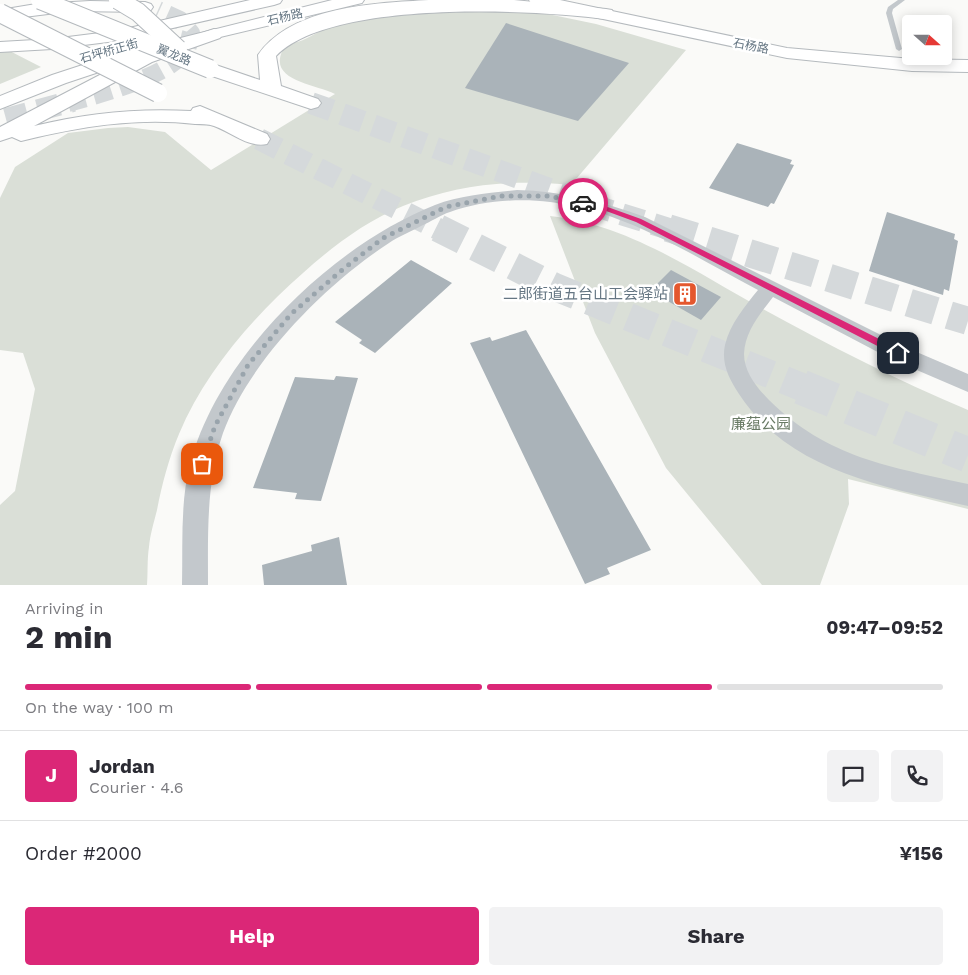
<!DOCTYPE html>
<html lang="en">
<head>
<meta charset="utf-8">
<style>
  :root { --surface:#fff; --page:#f2f2f3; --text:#2b2b33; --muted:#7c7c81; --line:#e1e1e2; --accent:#db2777 }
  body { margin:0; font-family:"Work Sans","Noto Sans SC",sans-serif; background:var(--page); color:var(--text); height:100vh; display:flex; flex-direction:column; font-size:19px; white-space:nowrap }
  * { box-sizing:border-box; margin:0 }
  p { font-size:16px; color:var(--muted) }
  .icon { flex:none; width:28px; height:28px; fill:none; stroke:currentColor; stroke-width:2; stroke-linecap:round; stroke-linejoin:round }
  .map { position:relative; height:585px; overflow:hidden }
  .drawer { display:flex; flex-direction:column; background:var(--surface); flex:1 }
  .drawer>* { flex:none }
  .needle { width:32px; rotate:111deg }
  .controls { position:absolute; left:902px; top:15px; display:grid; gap:10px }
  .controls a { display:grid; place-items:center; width:50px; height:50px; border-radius:5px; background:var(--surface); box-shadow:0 2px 12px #0003; font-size:25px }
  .pin { position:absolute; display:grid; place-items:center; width:42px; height:42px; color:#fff; margin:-21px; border-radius:10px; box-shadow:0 2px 8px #0006 }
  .courier { position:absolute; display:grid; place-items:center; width:50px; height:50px; margin:-25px; border:4px solid #db2777; border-radius:50%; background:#fff; color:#222; box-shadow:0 1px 6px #0007 }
  .summary em { font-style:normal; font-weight:700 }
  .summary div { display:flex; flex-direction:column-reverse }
  .summary { display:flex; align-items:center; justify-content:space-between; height:85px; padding:0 25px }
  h1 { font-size:32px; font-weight:700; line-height:38px }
  .bar { display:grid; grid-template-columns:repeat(4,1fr); gap:8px 5px; align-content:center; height:60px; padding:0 25px }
  .bar i { height:6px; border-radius:4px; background:var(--line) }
  .bar .on { background:var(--accent) }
  .bar p { grid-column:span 4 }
  .line { display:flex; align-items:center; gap:12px; padding:0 25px; border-top:1px solid var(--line) }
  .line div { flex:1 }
  .round { display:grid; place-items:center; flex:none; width:52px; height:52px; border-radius:5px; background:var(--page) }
  .cta { display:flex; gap:10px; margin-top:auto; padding:10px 25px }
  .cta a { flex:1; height:58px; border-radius:5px; background:var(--accent); color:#fff; font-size:20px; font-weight:700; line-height:58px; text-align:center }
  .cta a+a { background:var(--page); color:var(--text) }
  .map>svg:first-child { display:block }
  .green { fill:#dadfd7 }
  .building { fill:#aab3b9 }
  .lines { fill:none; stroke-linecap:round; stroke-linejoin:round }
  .trunk-tunnel-far3 { stroke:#d5d9db; stroke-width:18; stroke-dasharray:18 9; stroke-linecap:butt }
  .trunk-tunnel-far2 { stroke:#d5d9db; stroke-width:22; stroke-dasharray:22 11; stroke-linecap:butt }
  .trunk-tunnel-far1 { stroke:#d5d9db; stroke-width:28; stroke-dasharray:28 14; stroke-linecap:butt }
  .trunk-tunnel { stroke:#d5d9db; stroke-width:35; stroke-dasharray:35 18; stroke-linecap:butt }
  .primary-casing { stroke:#b5babe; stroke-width:2 }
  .trunk-casing { stroke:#b4b9bd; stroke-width:2 }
  .service { fill:#c3c8cc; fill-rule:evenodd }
  .minor { fill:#c3c8cc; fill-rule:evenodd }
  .primary { fill:#fff; fill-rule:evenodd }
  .trunk { fill:#fff; fill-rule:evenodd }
  .trunk-bridge-casing { stroke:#b4b9bd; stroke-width:20; stroke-linecap:butt }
  .trunk-bridge { stroke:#fff; stroke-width:18 }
  .route { fill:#db2777 }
  .done { stroke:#99a4ac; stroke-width:5; stroke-dasharray:0 9 }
  .labels { text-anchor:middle; stroke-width:5; stroke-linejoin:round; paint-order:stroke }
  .far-street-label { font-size:12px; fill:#657683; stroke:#fff }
  .poi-label { font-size:15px; fill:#657683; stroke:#fff; text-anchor:end }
  .park-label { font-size:15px; fill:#687a64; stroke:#fff }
</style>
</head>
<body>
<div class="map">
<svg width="968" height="585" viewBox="0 0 968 585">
  <rect width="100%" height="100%" fill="#fafaf8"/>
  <g class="green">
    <path d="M418,9L543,13L596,24L686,50L571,185C513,179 458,184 403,206C366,221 333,246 303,273C253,317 205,372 179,434C169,458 162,484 157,510C154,522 150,535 149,547C147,560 148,572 147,585H0V505L15,491L35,389L23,353L0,350V198L15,167L68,133L108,128L128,127L165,132L211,170L335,94C312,83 261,80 287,43C301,44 311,35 323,30C352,17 386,14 418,9Z"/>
    <polygon points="0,46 41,67 0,84"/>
    <path d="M550,216C627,224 694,271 761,308C829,345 896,380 968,410V509L848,479L849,504L820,585H762L666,468L595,333Z"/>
  </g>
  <g class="building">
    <polygon points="506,23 629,63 578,121 465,88"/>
    <polygon points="737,143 792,160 790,164 794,165 774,204 771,203 768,207 709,188"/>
    <polygon points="887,212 955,234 954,239 958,241 949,291 944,289 943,295 869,271"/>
    <polygon points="411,260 452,283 375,353 359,343 362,340 335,322"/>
    <polygon points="671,270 721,297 701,320 650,291"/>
    <polygon points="526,330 651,550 607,568 610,574 585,584 470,343 490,337 492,341"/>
    <polygon points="336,376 358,378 321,501 295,499 297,493 253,488 295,377 334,380"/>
    <polygon points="339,537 347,585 264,585 262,565 312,551 311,545"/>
  </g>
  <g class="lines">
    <path class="trunk-tunnel-far3" d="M68,103C100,94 164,78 185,52C189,47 189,39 191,33L180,20L158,10"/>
    <g class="trunk-tunnel-far2">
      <polyline points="311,103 608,210 672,230"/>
      <polyline points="6,119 73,101"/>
      <polyline points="259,139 440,230"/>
    </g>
    <g class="trunk-tunnel-far1">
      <polyline points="438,228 555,287 804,388"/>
      <polyline points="668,228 968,321"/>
    </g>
    <polyline class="trunk-tunnel" points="801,387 968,455"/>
    <defs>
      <g id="primary">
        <polygon points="332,0 364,0 362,3 216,38 126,63 66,83 0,109 0,96 52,75 113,55"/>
        <polygon points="529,0 560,0 787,48 912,59 968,60 968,72 912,71 787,58 537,5 531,3"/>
      </g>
      <g id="trunk">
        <polygon points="250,0 282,0 280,3 274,5 116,41 52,49 0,52 0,42 52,39 116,31"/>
        <path d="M429,0H514L606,9L612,10L614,14L612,18L606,19C528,9 331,0 276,56L281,86L318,99L321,103L318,107L311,109L203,73L201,69L203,65L210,63L260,80L258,55C292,6 375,3 429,0Z"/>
        <polygon points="90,1 145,2 151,4 153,7 151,10 145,12 72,11 0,20 0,10 36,4"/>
        <path d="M214,29L220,30L223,34L220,38L152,62L34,126C86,113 137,108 191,111L193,108L200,106L267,134L270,139L267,144C248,148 231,132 214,126C208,124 201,124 195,124C136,117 78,127 21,141L12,137L0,141V127L140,54Z"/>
      </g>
    </defs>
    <use href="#primary" class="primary-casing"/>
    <use href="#trunk" class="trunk-casing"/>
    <polygon class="service" points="898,0 905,0 893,9 892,13 902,49 899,51 896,49 886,13 888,7"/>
    <path class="minor" d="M517,190C562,191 603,202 645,217L905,347L968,374V392L891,359L773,297C760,314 745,331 744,354C744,372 757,388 769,400C827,458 891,467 968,484V506C885,487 789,471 739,394C729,379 721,363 725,345C730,324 745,306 758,290C693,256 624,210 550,202C518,198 481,201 450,212C440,215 431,222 421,226C410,232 399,236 389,243C326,284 249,361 223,433C206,483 208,533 208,585H182C183,545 180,503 190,464C219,355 332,246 435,205C461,195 490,193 517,190Z"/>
    <use href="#primary" class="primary"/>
    <use href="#trunk" class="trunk"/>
    <defs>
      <g id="trunk-bridge">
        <polyline points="40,0 210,69"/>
        <polyline points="118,0 138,12 178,49"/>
        <polyline points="0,13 158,93"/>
      </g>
    </defs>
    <use href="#trunk-bridge" class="trunk-bridge-casing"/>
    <use href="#trunk-bridge" class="trunk-bridge"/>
  </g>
  <polygon class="route" points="580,201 602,205 641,219 901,350 902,353 898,356 895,355 636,222 598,208 580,204"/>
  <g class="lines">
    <polyline class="done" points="202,464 215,426 248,365 291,314 342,270 383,238 446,207 500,196 548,196 583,203"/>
  </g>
  <defs>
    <symbol id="building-square" viewBox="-11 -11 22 22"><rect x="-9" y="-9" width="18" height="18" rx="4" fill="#e4572e" stroke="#fff"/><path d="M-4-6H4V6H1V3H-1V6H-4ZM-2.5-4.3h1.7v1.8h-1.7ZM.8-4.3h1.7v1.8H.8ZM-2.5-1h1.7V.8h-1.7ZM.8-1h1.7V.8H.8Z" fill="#fff"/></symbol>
  </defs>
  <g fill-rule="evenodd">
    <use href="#building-square" x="671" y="280" width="28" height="28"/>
  </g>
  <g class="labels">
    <g class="far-street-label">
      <text transform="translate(285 17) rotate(-13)" y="4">石杨路</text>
      <text transform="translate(751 46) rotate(11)" y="4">石杨路</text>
      <text transform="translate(109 51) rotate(-16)" y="4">石坪桥正街</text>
      <text transform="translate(174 55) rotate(22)" y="4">翼龙路</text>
    </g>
    <g class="poi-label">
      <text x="668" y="299">二郎街道五台山工会驿站</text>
    </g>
    <g class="park-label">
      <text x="761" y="429">廉蕴公园</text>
    </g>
  </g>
</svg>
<div class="controls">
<a><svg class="needle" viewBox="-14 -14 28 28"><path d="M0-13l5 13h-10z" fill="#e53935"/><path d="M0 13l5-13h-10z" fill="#7c7c81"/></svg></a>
</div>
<div class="pin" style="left:202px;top:464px;background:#ea580c"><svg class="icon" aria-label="bag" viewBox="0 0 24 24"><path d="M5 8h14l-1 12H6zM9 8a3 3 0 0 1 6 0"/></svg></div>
<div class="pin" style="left:898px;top:353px;background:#1f2937"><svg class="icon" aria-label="home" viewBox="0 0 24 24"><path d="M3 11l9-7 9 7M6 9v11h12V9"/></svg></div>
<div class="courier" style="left:583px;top:203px"><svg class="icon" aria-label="car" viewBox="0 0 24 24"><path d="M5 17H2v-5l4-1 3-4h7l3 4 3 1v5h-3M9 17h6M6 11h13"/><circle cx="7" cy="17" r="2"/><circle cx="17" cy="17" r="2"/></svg></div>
</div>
<section class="drawer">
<div class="summary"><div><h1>2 min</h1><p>Arriving in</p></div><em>09:47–09:52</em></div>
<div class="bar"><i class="on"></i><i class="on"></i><i class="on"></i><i></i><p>On the way · 100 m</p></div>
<div class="line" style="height:90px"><b class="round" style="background:var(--accent);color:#fff">J</b><div><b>Jordan</b><p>Courier · 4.6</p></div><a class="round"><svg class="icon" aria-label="chat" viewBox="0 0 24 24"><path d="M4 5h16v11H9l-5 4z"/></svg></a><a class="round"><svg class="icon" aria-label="phone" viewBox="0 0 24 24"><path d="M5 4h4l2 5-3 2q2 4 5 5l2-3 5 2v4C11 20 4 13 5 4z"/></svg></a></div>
<div class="line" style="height:65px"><div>Order #2000</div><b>¥156</b></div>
<div class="cta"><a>Help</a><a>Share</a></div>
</section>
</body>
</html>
